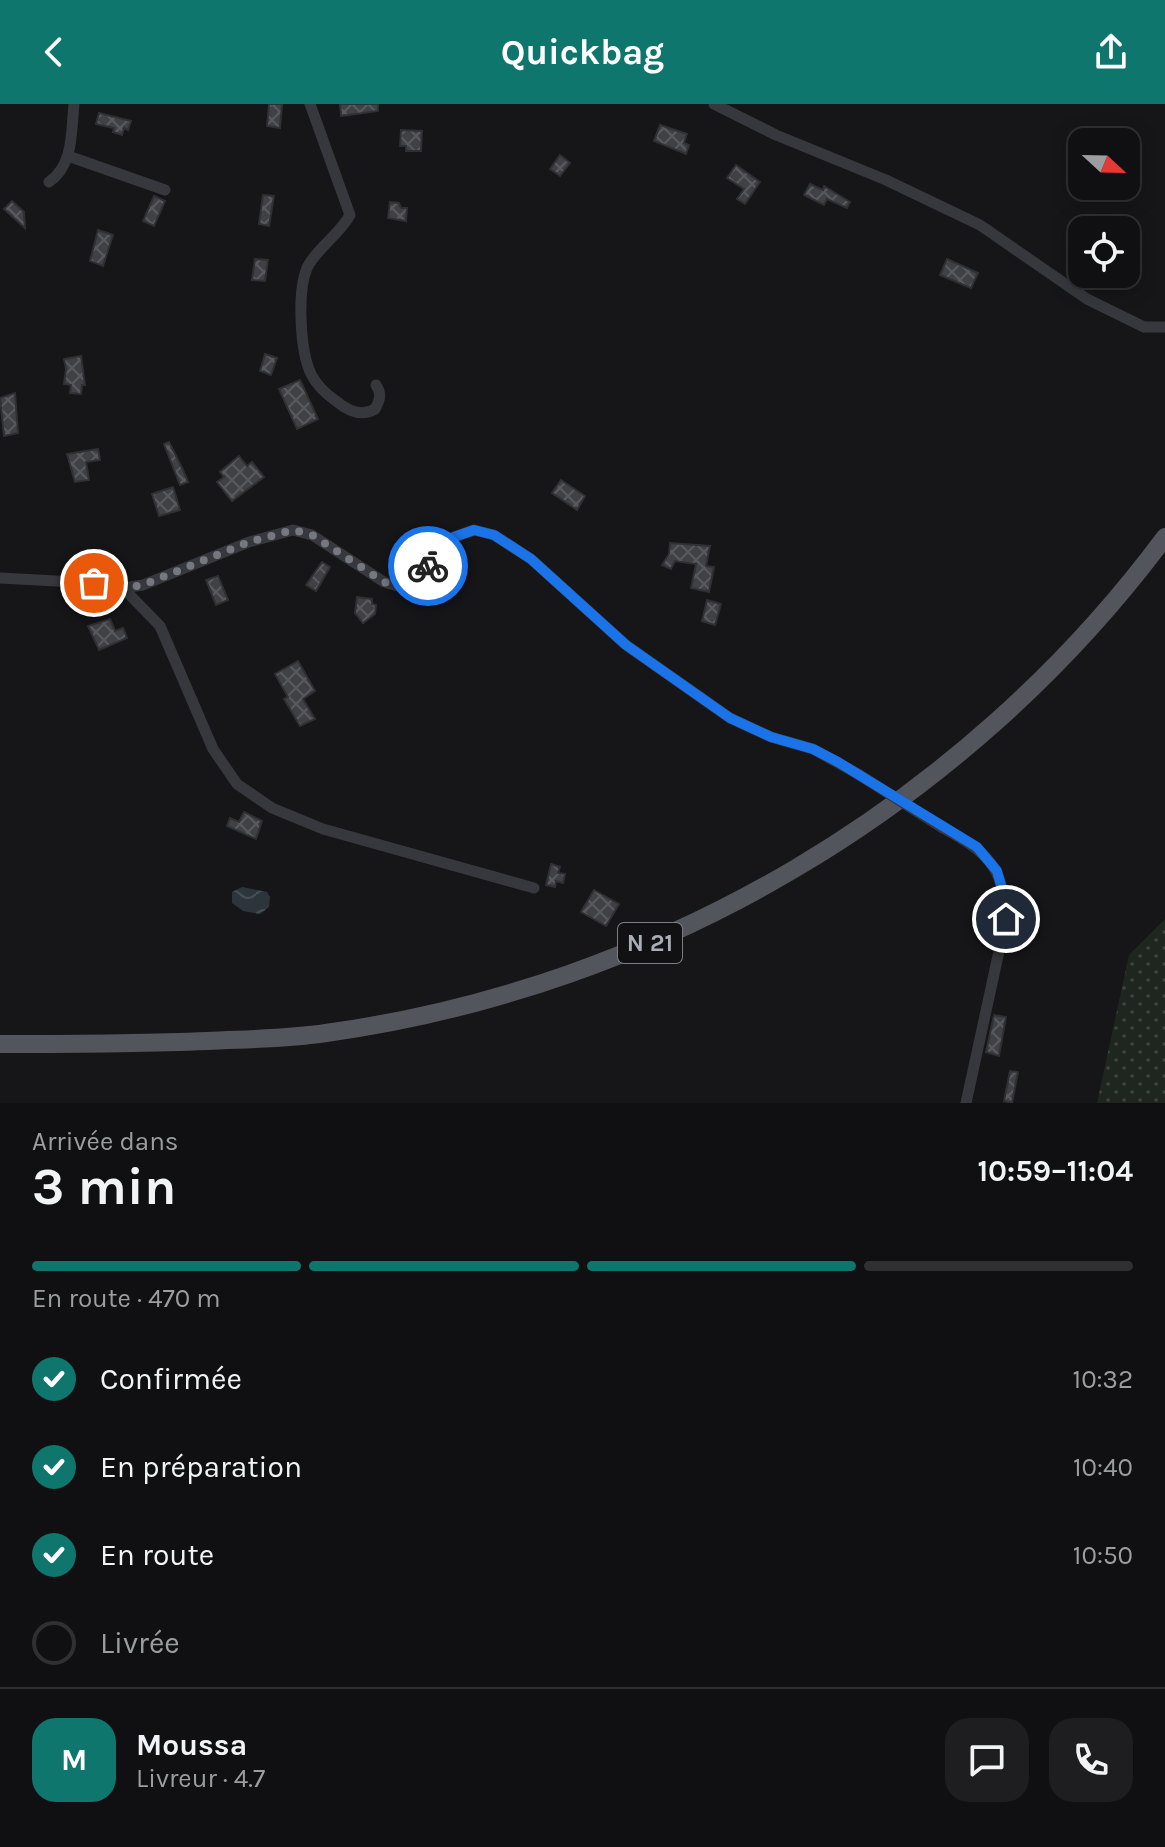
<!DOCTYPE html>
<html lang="fr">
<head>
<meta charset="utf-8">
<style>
  :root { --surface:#101012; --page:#1e1e20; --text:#f1f3f6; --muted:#9c9d9f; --line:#303032; --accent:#0f766e }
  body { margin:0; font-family:Karla,sans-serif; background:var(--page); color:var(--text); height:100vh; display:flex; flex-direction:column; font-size:30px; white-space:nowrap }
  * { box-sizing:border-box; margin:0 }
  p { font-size:26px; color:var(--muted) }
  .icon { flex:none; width:44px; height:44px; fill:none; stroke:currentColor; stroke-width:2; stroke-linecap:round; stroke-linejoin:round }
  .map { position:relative; height:999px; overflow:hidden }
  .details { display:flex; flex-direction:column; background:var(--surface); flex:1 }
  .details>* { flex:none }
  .needle { width:52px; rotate:112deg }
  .tools { position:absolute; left:1068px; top:24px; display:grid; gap:16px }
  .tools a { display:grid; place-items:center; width:72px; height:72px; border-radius:16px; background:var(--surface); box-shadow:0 4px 20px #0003,0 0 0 2px var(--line); font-size:40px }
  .pin { position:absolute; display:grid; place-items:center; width:68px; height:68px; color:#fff; margin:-34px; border:4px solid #fff; border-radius:50%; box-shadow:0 2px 8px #0007 }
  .courier { position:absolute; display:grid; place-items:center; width:80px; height:80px; margin:-40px; border:6px solid #1a73e8; border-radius:50%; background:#fff; color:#222; box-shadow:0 2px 10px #0007 }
  .summary em { font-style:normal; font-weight:700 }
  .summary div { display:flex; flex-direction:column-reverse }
  .summary { display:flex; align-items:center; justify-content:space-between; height:136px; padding:0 32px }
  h1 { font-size:52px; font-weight:700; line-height:60px }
  .bar { display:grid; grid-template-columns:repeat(4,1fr); gap:12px 8px; align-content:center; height:96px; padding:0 32px }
  .bar i { height:10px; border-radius:6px; background:var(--line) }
  .bar .on { background:var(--accent) }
  .bar p { grid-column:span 4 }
  .line { display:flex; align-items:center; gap:20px; padding:0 32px; border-top:2px solid var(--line) }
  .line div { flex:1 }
  .round { display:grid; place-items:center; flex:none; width:84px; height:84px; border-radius:24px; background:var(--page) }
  ol { padding:0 32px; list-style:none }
  li { display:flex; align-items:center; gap:24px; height:88px }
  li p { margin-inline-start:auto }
  li .icon { padding:8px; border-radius:50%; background:var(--accent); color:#fff; stroke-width:4 }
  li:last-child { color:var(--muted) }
  li i { width:44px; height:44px; border:4px solid var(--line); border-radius:50% }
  header { display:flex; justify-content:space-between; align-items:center; height:104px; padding:0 32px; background:var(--accent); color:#fff; font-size:36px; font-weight:700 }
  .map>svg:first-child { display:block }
  .grass { fill:url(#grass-dots) }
  .water { fill:url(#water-waves) }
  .building { fill:url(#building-cross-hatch); stroke:#303034; stroke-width:2 }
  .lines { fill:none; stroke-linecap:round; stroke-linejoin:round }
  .minor { stroke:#37383d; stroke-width:11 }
  .primary { stroke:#53555c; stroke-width:18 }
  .minor-bridge { stroke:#37383d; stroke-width:11 }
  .done { stroke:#757880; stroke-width:8; stroke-dasharray:0 14.4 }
  .route { stroke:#1a73e8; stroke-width:10 }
  .labels { text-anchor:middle; stroke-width:6; stroke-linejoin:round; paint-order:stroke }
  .shield { fill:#111113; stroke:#7b7e86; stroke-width:2 }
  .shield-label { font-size:24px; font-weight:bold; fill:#a8adb8 }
</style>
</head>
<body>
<header><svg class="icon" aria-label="back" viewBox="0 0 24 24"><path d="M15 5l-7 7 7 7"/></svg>Quickbag<svg class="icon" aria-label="share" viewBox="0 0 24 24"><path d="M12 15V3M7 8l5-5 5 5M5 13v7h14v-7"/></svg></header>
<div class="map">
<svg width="1165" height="999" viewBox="0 0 1165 999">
  <defs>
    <pattern id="grass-dots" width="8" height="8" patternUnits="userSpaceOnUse" patternTransform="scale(2)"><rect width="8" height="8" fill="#1e261f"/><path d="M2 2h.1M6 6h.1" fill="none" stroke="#3c433d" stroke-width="1.8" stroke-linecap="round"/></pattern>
    <pattern id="water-waves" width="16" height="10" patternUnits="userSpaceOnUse" patternTransform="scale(2)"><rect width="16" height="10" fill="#2c353c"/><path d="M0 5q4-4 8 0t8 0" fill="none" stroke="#485056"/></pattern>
    <pattern id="building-cross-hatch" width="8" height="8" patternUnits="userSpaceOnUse" patternTransform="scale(2)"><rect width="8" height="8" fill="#404145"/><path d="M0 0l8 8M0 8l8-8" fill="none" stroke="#595a5e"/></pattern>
  </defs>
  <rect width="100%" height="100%" fill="#161618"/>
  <polygon class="grass" points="1165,815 1165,999 1097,999 1129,851"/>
  <polygon class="water" points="242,783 267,788 270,793 269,803 260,810 243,807 232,799 232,788"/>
  <g class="building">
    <polygon points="269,0 282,0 280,24 267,22"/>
    <polygon points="340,0 378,0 378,7 341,12"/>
    <polygon points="99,9 131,17 128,26 124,24 122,31 113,28 114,24 96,20"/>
    <polygon points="660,21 687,30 684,39 689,41 686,50 654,37"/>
    <polygon points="401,26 422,27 421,47 406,47 406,42 400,42"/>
    <polygon points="560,51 570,59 560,72 550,65"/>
    <polygon points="736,61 760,78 745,100 737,95 744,85 727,74"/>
    <polygon points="810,80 823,86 824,82 850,98 847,104 827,95 824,101 804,91"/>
    <polygon points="263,91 274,92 269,122 259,120"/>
    <polygon points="154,92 165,97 154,122 143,117"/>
    <polygon points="12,97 24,108 25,124 4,105"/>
    <polygon points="390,98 399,99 401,104 407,104 406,117 388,114"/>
    <polygon points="98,126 113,131 103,162 90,157"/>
    <polygon points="255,155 268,156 265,177 252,176"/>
    <polygon points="947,155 978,169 971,184 940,171"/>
    <polygon points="265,250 277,254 271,271 260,267"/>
    <polygon points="81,252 85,281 82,281 81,290 70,289 71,281 64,280 66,265 64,255"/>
    <polygon points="300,276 318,315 297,325 279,285"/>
    <polygon points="15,289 18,329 4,332 0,294"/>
    <polygon points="169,338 183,366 188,378 180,381 164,340"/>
    <polygon points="98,345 100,356 86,358 89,376 75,378 67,350"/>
    <polygon points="239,352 247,362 252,358 264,373 232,397 217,378 224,373 220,368"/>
    <polygon points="561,376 585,392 577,406 552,389"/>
    <polygon points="173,383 180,406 159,412 152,390"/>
    <polygon points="670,439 710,442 706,462 714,463 709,488 691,484 696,460 675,457 671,465 662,461 669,450"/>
    <polygon points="322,458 330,463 316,487 306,481"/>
    <polygon points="218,472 228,496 216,501 206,476"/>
    <polygon points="357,493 372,495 372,500 376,501 375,510 363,519 355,509"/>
    <polygon points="707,496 721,500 715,521 702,517"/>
    <polygon points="110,515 115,527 123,524 127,534 99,546 88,522"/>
    <polygon points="298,557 315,587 303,595 315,615 300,622 284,595 288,593 275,570"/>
    <polygon points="244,708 262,717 256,735 227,722 230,714 239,718"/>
    <polygon points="551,760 560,763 558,769 565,770 563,779 556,777 555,783 546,781"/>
    <polygon points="594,786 619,800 606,822 581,808"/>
    <polygon points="994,911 1006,913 999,952 986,948"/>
    <polygon points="1010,967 1018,968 1012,999 1004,997"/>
  </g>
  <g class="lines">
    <g class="minor">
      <path d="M310,0L350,111C340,130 315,146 307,164C297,188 300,247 311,270C316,280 326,290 336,297C348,307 362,313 375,305C380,296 382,290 376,281"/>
      <polyline points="714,0 776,31 886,76 980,121 1087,195 1144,223 1165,223"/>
      <polyline points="68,52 165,86"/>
      <path d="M49,78C74,61 71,27 74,0"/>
      <polyline points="0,474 94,479 123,484 143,481 249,438 293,426 312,431 384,478 401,483 416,475 454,433 474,426 494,431 531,455 626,541 730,614 771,633 813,645 858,670"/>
      <polyline points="123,484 160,522 213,645 237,680 272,704 323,725 534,784"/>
      <path d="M943,724C988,749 1003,761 1006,815L966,999"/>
    </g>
    <path class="primary" d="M0,940C69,940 138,940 207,937C246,935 287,935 326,929C658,883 965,702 1165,433"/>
    <polyline class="minor-bridge" points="858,670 943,724"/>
  </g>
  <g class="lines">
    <polyline class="done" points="94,479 123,484 143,481 249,438 293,426 312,431 384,478 401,483 416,475 428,462"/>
    <polyline class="route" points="428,462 454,433 474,426 494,431 531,455 626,541 730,614 771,633 813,645 838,658 977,743 997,767 1005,795 1006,815"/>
  </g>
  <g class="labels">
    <rect class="shield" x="618" y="819" width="64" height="40" rx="6"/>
    <g class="shield-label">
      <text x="650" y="847">N 21</text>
    </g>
  </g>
</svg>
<div class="tools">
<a><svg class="needle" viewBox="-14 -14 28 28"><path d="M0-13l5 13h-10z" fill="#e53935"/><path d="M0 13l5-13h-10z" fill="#9c9d9f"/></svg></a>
<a><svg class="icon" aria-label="locate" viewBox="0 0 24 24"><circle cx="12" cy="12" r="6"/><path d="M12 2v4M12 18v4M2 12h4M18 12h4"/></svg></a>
</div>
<div class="pin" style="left:94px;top:479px;background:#ea580c"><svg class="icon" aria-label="bag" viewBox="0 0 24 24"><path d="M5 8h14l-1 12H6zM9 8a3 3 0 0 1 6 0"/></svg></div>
<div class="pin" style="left:1006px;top:815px;background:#1f2937"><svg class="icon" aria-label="home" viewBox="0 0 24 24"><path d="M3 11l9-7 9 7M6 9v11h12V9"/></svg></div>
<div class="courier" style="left:428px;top:462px"><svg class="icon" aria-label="bike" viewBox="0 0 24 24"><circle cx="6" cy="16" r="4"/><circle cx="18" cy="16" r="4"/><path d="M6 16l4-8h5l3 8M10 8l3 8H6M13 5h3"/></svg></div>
</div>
<section class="details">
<div class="summary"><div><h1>3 min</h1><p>Arrivée dans</p></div><em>10:59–11:04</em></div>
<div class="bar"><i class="on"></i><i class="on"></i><i class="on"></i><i></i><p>En route · 470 m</p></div>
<ol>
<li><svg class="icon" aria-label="check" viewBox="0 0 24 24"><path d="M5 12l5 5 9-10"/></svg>Confirmée<p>10:32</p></li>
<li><svg class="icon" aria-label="check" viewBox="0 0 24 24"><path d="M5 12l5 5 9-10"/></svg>En préparation<p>10:40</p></li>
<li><svg class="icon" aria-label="check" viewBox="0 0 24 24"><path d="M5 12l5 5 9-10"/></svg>En route<p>10:50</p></li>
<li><i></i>Livrée</li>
</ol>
<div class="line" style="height:144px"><b class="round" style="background:var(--accent);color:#fff">M</b><div><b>Moussa</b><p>Livreur · 4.7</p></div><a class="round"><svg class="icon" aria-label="chat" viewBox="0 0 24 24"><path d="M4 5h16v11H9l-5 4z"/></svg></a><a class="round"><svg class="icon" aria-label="phone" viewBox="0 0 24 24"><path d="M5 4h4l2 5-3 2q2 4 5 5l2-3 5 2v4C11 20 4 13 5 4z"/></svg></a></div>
</section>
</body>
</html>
